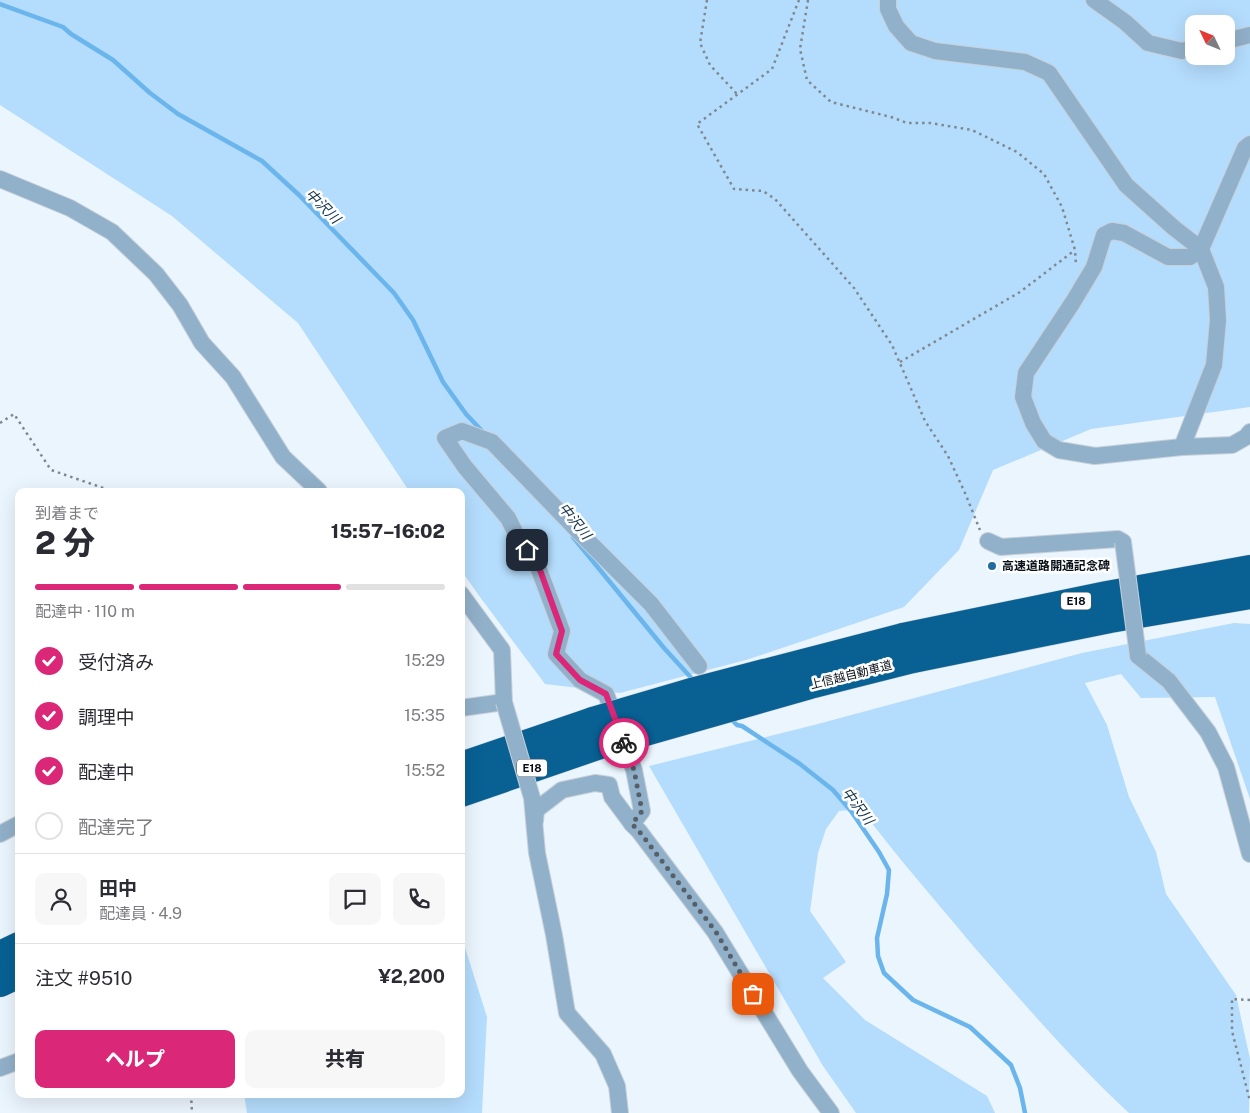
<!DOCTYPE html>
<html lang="ja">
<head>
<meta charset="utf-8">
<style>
  :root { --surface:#fff; --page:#f7f7f7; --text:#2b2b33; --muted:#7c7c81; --line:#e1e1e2; --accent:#db2777 }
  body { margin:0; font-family:"Public Sans","Noto Sans JP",sans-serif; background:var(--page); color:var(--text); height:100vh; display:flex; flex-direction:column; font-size:19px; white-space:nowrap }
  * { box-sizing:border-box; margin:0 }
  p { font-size:16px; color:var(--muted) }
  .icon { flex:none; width:28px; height:28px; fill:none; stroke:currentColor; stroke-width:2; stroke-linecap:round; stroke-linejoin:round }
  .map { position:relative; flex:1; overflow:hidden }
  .details { position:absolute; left:15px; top:488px; width:450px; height:610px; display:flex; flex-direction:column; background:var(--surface); border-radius:10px; box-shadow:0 5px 20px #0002 }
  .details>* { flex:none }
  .needle { width:32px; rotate:313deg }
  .controls { position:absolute; left:1185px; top:15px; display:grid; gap:10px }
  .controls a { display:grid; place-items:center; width:50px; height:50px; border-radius:10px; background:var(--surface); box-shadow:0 5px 20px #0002; font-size:25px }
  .pin { position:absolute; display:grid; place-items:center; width:42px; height:42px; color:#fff; margin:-21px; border-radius:10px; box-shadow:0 2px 8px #0006 }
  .courier { position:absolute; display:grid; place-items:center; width:50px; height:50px; margin:-25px; border:4px solid #db2777; border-radius:50%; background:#fff; color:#222; box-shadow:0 1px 6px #0007 }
  .summary em { font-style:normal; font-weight:800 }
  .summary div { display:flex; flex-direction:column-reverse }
  .summary { display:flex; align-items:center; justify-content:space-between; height:85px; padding:0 20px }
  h1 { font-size:32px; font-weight:800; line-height:38px }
  .bar { display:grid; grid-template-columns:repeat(4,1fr); gap:8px 5px; align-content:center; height:60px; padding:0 20px }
  .bar i { height:6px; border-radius:4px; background:var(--line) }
  .bar .current { background:var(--accent) }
  .bar p { grid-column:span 4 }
  .line { display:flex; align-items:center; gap:12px; padding:0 20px; border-top:1px solid var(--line) }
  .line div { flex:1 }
  .round { display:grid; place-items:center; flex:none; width:52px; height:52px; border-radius:10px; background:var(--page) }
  ol { padding:0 20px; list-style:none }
  li { display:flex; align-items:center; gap:15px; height:55px }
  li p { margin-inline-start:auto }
  li .icon { padding:5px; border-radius:50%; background:var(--accent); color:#fff; stroke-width:4 }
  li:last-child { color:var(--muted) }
  li i { width:28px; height:28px; border:2px solid var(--line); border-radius:50% }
  .button { display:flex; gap:10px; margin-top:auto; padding:10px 20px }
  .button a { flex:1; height:58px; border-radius:10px; background:var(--accent); color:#fff; font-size:20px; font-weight:800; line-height:58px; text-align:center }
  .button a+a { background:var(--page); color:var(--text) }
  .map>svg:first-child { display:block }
  .green { fill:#b4dcfc; fill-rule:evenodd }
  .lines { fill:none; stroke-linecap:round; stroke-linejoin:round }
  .stream { stroke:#6bb5ed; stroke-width:4.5 }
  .minor-casing { stroke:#c7d0d9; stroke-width:18 }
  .motorway-casing { stroke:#c7d0d9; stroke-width:29 }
  .path { stroke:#7f8890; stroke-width:2.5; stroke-dasharray:2.5 4; stroke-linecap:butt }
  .minor { stroke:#91b0c9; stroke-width:16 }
  .motorway { stroke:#086093; stroke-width:28 }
  .minor-bridge-casing { stroke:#c7d0d9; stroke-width:18; stroke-linecap:butt }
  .motorway-bridge-casing { stroke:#c7d0d9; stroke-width:29; stroke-linecap:butt }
  .minor-bridge { stroke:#91b0c9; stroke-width:16 }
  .motorway-bridge { stroke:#086093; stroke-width:28 }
  .done { stroke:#576068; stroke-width:5; stroke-dasharray:0 9 }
  .route { stroke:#db2777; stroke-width:6 }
  .poi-dot { fill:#206c9f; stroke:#fff; stroke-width:2 }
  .labels { text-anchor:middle; stroke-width:5; stroke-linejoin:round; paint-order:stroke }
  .shield { fill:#fff; stroke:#51575d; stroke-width:1 }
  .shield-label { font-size:11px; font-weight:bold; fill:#070f17 }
  .poi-label { font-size:12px; font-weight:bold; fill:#070f17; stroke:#fff; text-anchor:start }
  .street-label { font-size:12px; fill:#070f17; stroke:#fff }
  .water-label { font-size:14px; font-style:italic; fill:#123249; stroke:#fff }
</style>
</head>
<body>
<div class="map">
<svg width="1250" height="1113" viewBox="0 0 1250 1113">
  <rect width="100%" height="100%" fill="#ebf5fe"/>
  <g class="green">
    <path d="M0,0H1250V407L1091,429L993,470L959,550L904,607L746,660L620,693L545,684L480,597L461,570V491H409L298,323L172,216L0,105ZM1194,24H1226V56H1194Z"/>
    <path d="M1234,623L1250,624V799L1215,697L1141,698L1121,674L1085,683L1107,725L1129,797L1156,852L1166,894L1236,995L1250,1059L1249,1113H1129C1074,1062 1024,1004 974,947C936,901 897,857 861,809L839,811L826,829L818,853L810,911L846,962L823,978L865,1020L987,1096L995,1113H856L823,1066L649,766L814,725L1082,653Z"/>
    <polygon points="461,935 487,1017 482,1113 247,1113 244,1094 461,1094"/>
  </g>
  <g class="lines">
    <g class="stream">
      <polyline points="0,4 63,27 71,34 113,60 150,93 178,114 262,161 299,195 394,293 413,320 443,382 466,414 483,432"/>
      <polyline points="573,537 664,648 695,682"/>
      <polyline points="730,718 737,725 742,726 800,764 833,790 851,811 879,852 889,870 887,894 877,938 878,956 884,973 913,1000 970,1027 1011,1065 1020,1088 1025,1113"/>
    </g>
    <defs>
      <g id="minor">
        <polyline points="888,0 888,9 896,26 911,43 935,51 1025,62 1049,73 1126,185 1174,228 1201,249 1216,287 1218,320 1214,365 1182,447"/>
        <polyline points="1094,0 1125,22 1148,43 1182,51 1194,48"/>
        <polyline points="1226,41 1250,35"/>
        <polyline points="1250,144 1245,148 1201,249 1190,257 1168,257 1124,233 1112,231 1104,235 1094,267 1073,302 1026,373 1023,397 1033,423 1044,441 1059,450 1095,456 1182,447 1232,445 1246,437 1250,432"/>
        <polyline points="0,179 70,208 112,232 156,274 180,305 202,343 233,377 283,457 319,491"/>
        <polyline points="988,541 1001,547 1118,539 1123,542"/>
        <polyline points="461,594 502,650 504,702 461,708"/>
        <polyline points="1138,656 1169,681 1208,732 1226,767 1250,854"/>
        <polyline points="699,666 651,604 579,532 492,442 462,431 445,438 465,467 508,518 519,540 535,559 562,631 556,654 580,680 606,694 634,770 642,811 632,824 639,831 715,932 800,1071 831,1113"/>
        <polyline points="532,798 537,853 554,935 567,1013 603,1054 617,1086 620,1113"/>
        <polyline points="535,821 536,810 562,790 595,783 609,785 612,797 632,824"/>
        <polyline points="0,834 19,824"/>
        <polyline points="0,1068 19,1061"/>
      </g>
      <g id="motorway">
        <polyline points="903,637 1107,595 1250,569"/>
        <polyline points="913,659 1110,619 1250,595"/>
        <polyline points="461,766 593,721"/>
        <polyline points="461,793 603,744"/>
        <polyline points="0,955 19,946"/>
        <polyline points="0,983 19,974"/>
      </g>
    </defs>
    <use href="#minor" class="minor-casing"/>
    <use href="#motorway" class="motorway-casing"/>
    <g class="path">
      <polyline points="707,0 700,43 710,65 738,95"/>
      <polyline points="799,0 772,69 697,124 734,189 763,191 775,199 854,288 892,345 925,421 948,456 965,493 980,530"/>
      <polyline points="808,0 800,49 807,80 831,102 891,117 907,123 930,123 972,130 1017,152 1044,174 1062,207 1075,250 1076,265"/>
      <polyline points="900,362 1020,292 1075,250"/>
      <polyline points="0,423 14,414 51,470 112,491"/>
      <polyline points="1250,1000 1232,999 1232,1031 1250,1101"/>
      <polyline points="191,1094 192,1113"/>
    </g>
    <use href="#minor" class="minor"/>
    <use href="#motorway" class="motorway"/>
    <defs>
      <g id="minor-bridge">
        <polyline points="1123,542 1138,656"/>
        <polyline points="504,702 532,798"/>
      </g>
      <g id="motorway-bridge">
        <polyline points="593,721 695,691 903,637"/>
        <polyline points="603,744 810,685 913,659"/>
      </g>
    </defs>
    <use href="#minor-bridge" class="minor-bridge-casing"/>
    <use href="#motorway-bridge" class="motorway-bridge-casing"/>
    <use href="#minor-bridge" class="minor-bridge"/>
    <use href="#motorway-bridge" class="motorway-bridge"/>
  </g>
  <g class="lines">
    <polyline class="done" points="624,743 634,770 642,811 632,824 639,831 716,932 753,994"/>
    <polyline class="route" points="527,550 535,559 540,570 562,631 556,654 580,680 606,694 624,743"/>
  </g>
  <circle class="poi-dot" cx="992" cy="566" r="5"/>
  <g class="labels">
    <g class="shield">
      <rect x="1061" y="592.5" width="30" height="17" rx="4"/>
      <rect x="517" y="759.5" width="30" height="17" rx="4"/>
    </g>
    <g class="shield-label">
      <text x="1076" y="605">E18</text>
      <text x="532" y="772">E18</text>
    </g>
    <g class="poi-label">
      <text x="1002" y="570">高速道路開通記念碑</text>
    </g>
    <g class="street-label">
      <text transform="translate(851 675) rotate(-14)" y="4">上信越自動車道</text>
    </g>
    <g class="water-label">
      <text transform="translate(323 206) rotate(45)" y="5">中沢川</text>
      <text transform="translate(575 521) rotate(51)" y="5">中沢川</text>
      <text transform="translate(858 806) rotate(53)" y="5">中沢川</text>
    </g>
  </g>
</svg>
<div class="controls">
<a><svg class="needle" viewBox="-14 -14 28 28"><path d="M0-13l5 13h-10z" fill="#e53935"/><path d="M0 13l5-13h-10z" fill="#7c7c81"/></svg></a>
</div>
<div class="pin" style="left:753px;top:994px;background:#ea580c"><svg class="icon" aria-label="bag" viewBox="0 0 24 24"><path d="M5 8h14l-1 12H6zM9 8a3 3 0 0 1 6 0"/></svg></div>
<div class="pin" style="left:527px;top:550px;background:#1f2937"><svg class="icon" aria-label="home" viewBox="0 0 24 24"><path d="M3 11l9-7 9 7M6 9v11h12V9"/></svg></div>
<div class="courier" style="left:624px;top:743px"><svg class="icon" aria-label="bike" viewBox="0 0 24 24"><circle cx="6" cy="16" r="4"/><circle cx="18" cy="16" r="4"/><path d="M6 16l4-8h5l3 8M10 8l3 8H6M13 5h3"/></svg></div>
<section class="details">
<div class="summary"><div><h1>2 分</h1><p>到着まで</p></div><em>15:57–16:02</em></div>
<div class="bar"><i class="current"></i><i class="current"></i><i class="current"></i><i></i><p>配達中 · 110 m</p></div>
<ol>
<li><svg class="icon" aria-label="check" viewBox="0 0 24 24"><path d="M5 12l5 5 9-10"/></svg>受付済み<p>15:29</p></li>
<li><svg class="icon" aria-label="check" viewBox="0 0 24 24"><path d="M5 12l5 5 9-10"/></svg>調理中<p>15:35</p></li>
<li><svg class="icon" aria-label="check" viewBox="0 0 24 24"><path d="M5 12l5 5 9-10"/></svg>配達中<p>15:52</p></li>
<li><i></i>配達完了</li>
</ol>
<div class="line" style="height:90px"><a class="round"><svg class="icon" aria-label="person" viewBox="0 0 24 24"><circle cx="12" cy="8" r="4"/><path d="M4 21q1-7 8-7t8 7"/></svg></a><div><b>田中</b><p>配達員 · 4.9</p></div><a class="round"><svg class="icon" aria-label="chat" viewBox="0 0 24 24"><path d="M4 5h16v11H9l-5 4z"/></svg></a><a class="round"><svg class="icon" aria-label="phone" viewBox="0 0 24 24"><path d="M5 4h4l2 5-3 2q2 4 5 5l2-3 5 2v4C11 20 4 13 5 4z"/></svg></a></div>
<div class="line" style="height:65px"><div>注文 #9510</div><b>¥2,200</b></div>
<div class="button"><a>ヘルプ</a><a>共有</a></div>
</section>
</div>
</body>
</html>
